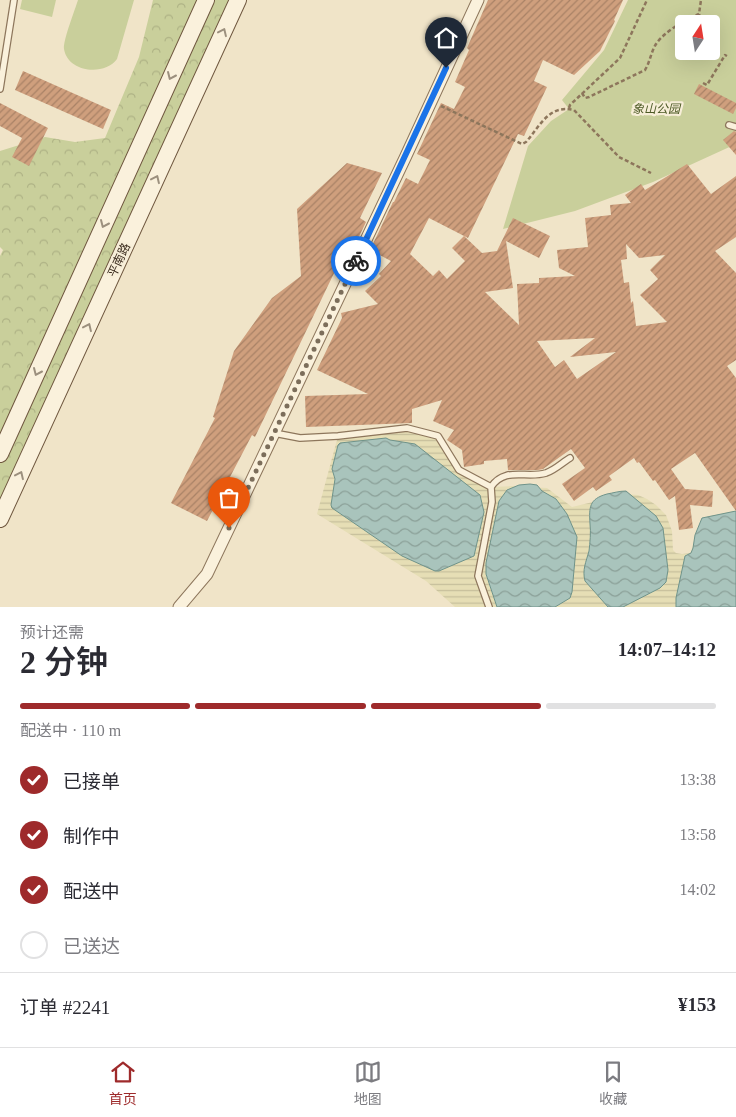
<!DOCTYPE html>
<html lang="zh">
<head>
<meta charset="utf-8">
<style>
  :root { --surface:#fff; --page:#f2f2f3; --text:#2b2b33; --muted:#7c7c81; --line:#e1e1e2; --accent:#9e2a2b }
  body { margin:0; font-family:"Times New Roman","Noto Sans SC",serif; background:var(--page); color:var(--text); height:100vh; display:flex; flex-direction:column; font-size:19px; white-space:nowrap }
  * { box-sizing:border-box; margin:0 }
  p { font-size:16px; color:var(--muted) }
  .icon { flex:none; width:28px; height:28px; fill:none; stroke:currentColor; stroke-width:2; stroke-linecap:round; stroke-linejoin:round }
  .map { position:relative; height:607px; overflow:hidden }
  .panel { display:flex; flex-direction:column; background:var(--surface); flex:1 }
  .panel>* { flex:none }
  .needle { width:32px; rotate:12deg }
  .tools { position:absolute; left:675px; top:15px; display:grid; gap:10px }
  .tools a { display:grid; place-items:center; width:45px; height:45px; border-radius:5px; background:var(--surface); box-shadow:0 5px 20px #0002; font-size:25px }
  .pin { position:absolute; display:grid; place-items:center; width:42px; height:42px; color:#fff; margin:-51px -21px; border-radius:50% 50% 50% 0; rotate:-45deg; box-shadow:0 0 5px #0007 }
  .pin .icon { rotate:45deg }
  .courier { position:absolute; display:grid; place-items:center; width:50px; height:50px; margin:-25px; border:4px solid #1a73e8; border-radius:50%; background:#fff; color:#222; box-shadow:0 1px 6px #0007 }
  .head em { font-style:normal; font-weight:600 }
  .head div { display:flex; flex-direction:column-reverse }
  .head { display:flex; align-items:center; justify-content:space-between; height:85px; padding:0 20px }
  h1 { font-size:32px; font-weight:600; line-height:38px }
  .bar { display:grid; grid-template-columns:repeat(4,1fr); gap:8px 5px; align-content:center; height:60px; padding:0 20px }
  .bar i { height:6px; border-radius:4px; background:var(--line) }
  .bar .active { background:var(--accent) }
  .bar p { grid-column:span 4 }
  .line { display:flex; align-items:center; gap:12px; padding:0 20px; border-top:1px solid var(--line) }
  .line div { flex:1 }
  ol { padding:0 20px; list-style:none }
  li { display:flex; align-items:center; gap:15px; height:55px }
  li p { margin-inline-start:auto }
  li .icon { padding:5px; border-radius:50%; background:var(--accent); color:#fff; stroke-width:4 }
  li:last-child { color:var(--muted) }
  li i { width:28px; height:28px; border:2px solid var(--line); border-radius:50% }
  .tab-bar { display:flex; justify-content:space-around; align-items:center; height:70px; border-top:1px solid var(--line); background:var(--surface); font-size:14px; color:var(--muted) }
  .tab-bar a { display:grid; justify-items:center; gap:2px }
  .tab-bar .active { color:var(--accent) }
  .map>svg:first-child { display:block }
  .farmland { fill:url(#farmland-rules) }
  .green { fill:#c9cf9b; fill-rule:evenodd }
  .forest { fill:url(#forest-crowns) }
  .water { fill:url(#water-waves); stroke:#6f938a }
  .building { fill:url(#building-hatch); fill-rule:evenodd }
  .lines { fill:none; stroke-linecap:round; stroke-linejoin:round }
  .lane-casing { stroke:#8d765c; stroke-width:8 }
  .street-casing { stroke:#8d765c; stroke-width:13 }
  .secondary-casing { stroke:#6f573f; stroke-width:18 }
  .path { stroke:#8d765c; stroke-width:2.5; stroke-dasharray:4 2.5; stroke-linecap:butt }
  .lane { stroke:#faf1dc; stroke-width:5.5 }
  .street { stroke:#faf1dc; stroke-width:11 }
  .secondary { stroke:#faf1dc; stroke-width:16 }
  .oneway { stroke:#9c907e }
  .done { stroke:#7c6e5b; stroke-width:5; stroke-dasharray:0 9 }
  .route { stroke:#1a73e8; stroke-width:6 }
  .labels { text-anchor:middle; stroke-width:4.5; stroke-linejoin:round; paint-order:stroke }
  .park-label { font-size:12px; font-style:italic; fill:#4d5a26; stroke:#f7eed8 }
  .street-label { font-size:12px; fill:#3d2e20; stroke:#f7eed8 }
</style>
</head>
<body>
<div class="map">
<svg width="736" height="607" viewBox="0 0 736 607">
  <defs>
    <pattern id="farmland-rules" width="6" height="5" patternUnits="userSpaceOnUse" patternTransform="scale(1.25)"><rect width="6" height="5" fill="#e6deb5"/><path d="M0 2.5h6" fill="none" stroke="#c6bf9b"/></pattern>
    <pattern id="forest-crowns" width="20" height="18" patternUnits="userSpaceOnUse" patternTransform="scale(1.25)"><rect width="20" height="18" fill="#c9cf9b"/><path d="M2 6a3 3 0 1 1 6 0M12 15a3 3 0 1 1 6 0" fill="none" stroke="#aeb285"/></pattern>
    <pattern id="water-waves" width="16" height="10" patternUnits="userSpaceOnUse" patternTransform="scale(1.25)"><rect width="16" height="10" fill="#a9c4bc"/><path d="M0 5q4-4 8 0t8 0" fill="none" stroke="#8ba098"/></pattern>
    <pattern id="building-hatch" width="6" height="6" patternUnits="userSpaceOnUse" patternTransform="scale(1.25)"><rect width="6" height="6" fill="#cf9f7d"/><path d="M-1 1l2-2M0 6l6-6M5 7l2-2" fill="none" stroke="#a98266"/></pattern>
  </defs>
  <rect width="100%" height="100%" fill="#f0e4c8"/>
  <polygon class="farmland" points="407,428 438,436 459,470 491,487 513,486 547,488 572,507 626,494 638,495 647,499 656,505 666,515 672,531 673,550 676,553 682,554 691,553 702,518 733,511 736,607 455,607 426,581 317,514 338,436"/>
  <g class="green">
    <polygon points="22,0 56,0 52,17 20,9"/>
    <path d="M78,0H134L117,59C105,76 68,73 64,49C63,40 75,10 78,0Z"/>
    <path d="M628,0H736V144L653,182L575,211L503,229L528,146L551,121L569,109L562,100L604,50ZM684,24H711V51H684Z"/>
  </g>
  <polygon class="forest" points="153,0 238,0 0,519 0,256 3,250 0,247 0,151 45,137 75,142 105,138 139,57"/>
  <g class="water">
    <polygon points="386,438 390,440 415,444 480,495 484,512 474,556 439,571 435,571 402,556 332,508 331,505 335,479 332,469 338,445 340,443"/>
    <polygon points="530,484 537,485 542,491 556,499 567,514 577,537 572,592 570,598 555,607 497,607 486,574 486,563 499,501 507,490 519,485"/>
    <path d="M626,491L656,516L663,528L668,570L666,582L660,588L623,607H608L585,581C582,570 586,562 589,551C590,543 591,532 590,524C589,507 589,499 607,494C613,493 619,491 626,491Z"/>
    <polygon points="736,511 736,607 676,607 676,598 685,556 691,553 693,548 695,535 702,518"/>
  </g>
  <g class="building">
    <path d="M488,0H623L614,20L615,21L600,51L574,75L543,60L534,81L547,87L524,136L518,134L468,238L429,218L410,254L433,276L439,270L447,279L465,261L452,248L464,236L482,253L497,251L513,218L550,236L539,258L506,241L513,288L485,292L519,325L517,284L539,283V278L575,276L559,268L557,250L588,247L585,218L611,215L610,205L631,203L625,195L641,184L645,190L687,164L711,194L736,176V237L715,251L736,273V360L727,366L736,378V511L695,453L671,469L685,489L713,491L712,507L690,505L693,528L679,530L675,496L669,500L655,480L653,481L639,462L637,463L634,458L609,476L612,480L596,491L593,487L574,501L562,484L585,468L571,449L543,469L538,470H508L507,459L484,461V464L464,467L462,450L447,440L454,430L433,421L442,400L412,409V423L306,427L305,396L368,394L317,370L342,318L341,313L378,304L365,291L381,276L379,274L391,261L370,250L393,202H394L406,178L418,184L430,160L417,154L441,103L454,109L465,87L455,82L469,50L467,48ZM626,244L639,258L665,255L650,270L658,279L640,295L667,322L636,326L633,301L631,303L629,282L624,283L621,260L627,259ZM595,338L570,357L616,352L577,379L564,360L555,367L537,341Z"/>
    <polygon points="23,71 111,110 103,129 15,90"/>
    <polygon points="699,84 736,103 736,108 733,114 694,94"/>
    <polygon points="0,103 48,128 29,166 12,157 22,138 0,126"/>
    <polygon points="734,131 736,132 736,155 723,140"/>
    <polygon points="347,163 382,173 360,218 366,222 356,243 350,240 255,437 252,435 207,521 171,503 215,418 213,417 234,351 272,298 301,276 297,209"/>
  </g>
  <g class="lines">
    <defs>
      <g id="lane">
        <polyline points="0,89 14,0"/>
        <polyline points="729,125 736,127"/>
        <polyline points="274,433 300,438 338,436 407,428 438,436 459,470 491,487 492,502 478,576 489,607"/>
        <path d="M491,487C505,466 526,479 546,473C555,470 563,462 570,458"/>
      </g>
      <polyline id="street" points="179,607 207,574 405,158 478,0"/>
      <g id="secondary">
        <polyline points="0,454 206,0"/>
        <polyline points="0,519 238,0"/>
      </g>
    </defs>
    <use href="#lane" class="lane-casing"/>
    <use href="#street" class="street-casing"/>
    <use href="#secondary" class="secondary-casing"/>
    <g class="path">
      <polyline points="699,14 702,24"/>
      <polyline points="703,83 707,85 725,55 727,56"/>
      <path d="M582,93L585,98L589,97L645,70C650,62 651,52 656,44C664,32 686,19 699,14L701,0"/>
      <path d="M441,106L522,144L526,142C540,126 549,104 574,110L619,157L651,173"/>
      <polyline points="569,108 570,105 620,58 647,0"/>
    </g>
    <use href="#lane" class="lane"/>
    <use href="#street" class="street"/>
    <use href="#secondary" class="secondary"/>
  </g>
  <defs><path id="oneway-chevron" d="M-2-3.5L2.5 0L-2 3.5" fill="none" stroke-width="1.6" stroke-linecap="round" stroke-linejoin="round" transform="scale(1.25)"/></defs>
  <g class="oneway">
    <use href="#oneway-chevron" transform="translate(223 32) rotate(-65)"/>
    <use href="#oneway-chevron" transform="translate(171 76) rotate(114)"/>
    <use href="#oneway-chevron" transform="translate(156 179) rotate(-65)"/>
    <use href="#oneway-chevron" transform="translate(104 224) rotate(114)"/>
    <use href="#oneway-chevron" transform="translate(88 327) rotate(-65)"/>
    <use href="#oneway-chevron" transform="translate(37 372) rotate(114)"/>
    <use href="#oneway-chevron" transform="translate(20 475) rotate(-65)"/>
  </g>
  <g class="lines">
    <polyline class="done" points="229,528 356,261"/>
    <polyline class="route" points="356,261 446,68"/>
  </g>
  <g class="labels">
    <g class="park-label">
      <text x="656" y="113">象山公园</text>
    </g>
    <g class="street-label">
      <text transform="translate(119 260) rotate(-65)" y="4">平南路</text>
    </g>
  </g>
</svg>
<div class="tools">
<a><svg class="needle" viewBox="-14 -14 28 28"><path d="M0-13l5 13h-10z" fill="#e53935"/><path d="M0 13l5-13h-10z" fill="#7c7c81"/></svg></a>
</div>
<div class="pin" style="left:229px;top:528px;background:#ea580c"><svg class="icon" aria-label="bag" viewBox="0 0 24 24"><path d="M5 8h14l-1 12H6zM9 8a3 3 0 0 1 6 0"/></svg></div>
<div class="pin" style="left:446px;top:68px;background:#1f2937"><svg class="icon" aria-label="home" viewBox="0 0 24 24"><path d="M3 11l9-7 9 7M6 9v11h12V9"/></svg></div>
<div class="courier" style="left:356px;top:261px"><svg class="icon" aria-label="bike" viewBox="0 0 24 24"><circle cx="6" cy="16" r="4"/><circle cx="18" cy="16" r="4"/><path d="M6 16l4-8h5l3 8M10 8l3 8H6M13 5h3"/></svg></div>
</div>
<section class="panel">
<div class="head"><div><h1>2 分钟</h1><p>预计还需</p></div><em>14:07–14:12</em></div>
<div class="bar"><i class="active"></i><i class="active"></i><i class="active"></i><i></i><p>配送中 · 110 m</p></div>
<ol>
<li><svg class="icon" aria-label="check" viewBox="0 0 24 24"><path d="M5 12l5 5 9-10"/></svg>已接单<p>13:38</p></li>
<li><svg class="icon" aria-label="check" viewBox="0 0 24 24"><path d="M5 12l5 5 9-10"/></svg>制作中<p>13:58</p></li>
<li><svg class="icon" aria-label="check" viewBox="0 0 24 24"><path d="M5 12l5 5 9-10"/></svg>配送中<p>14:02</p></li>
<li><i></i>已送达</li>
</ol>
<div class="line" style="height:65px"><div>订单 #2241</div><b>¥153</b></div>
</section>
<nav class="tab-bar">
<a class="active"><svg class="icon" aria-label="home" viewBox="0 0 24 24"><path d="M3 11l9-7 9 7M6 9v11h12V9"/></svg>首页</a>
<a><svg class="icon" aria-label="map" viewBox="0 0 24 24"><path d="M3 6l6-2 6 2 6-2v14l-6 2-6-2-6 2zM9 4v14M15 6v14"/></svg>地图</a>
<a><svg class="icon" aria-label="saved" viewBox="0 0 24 24"><path d="M7 4h10v16l-5-4-5 4z"/></svg>收藏</a>
</nav>
</body>
</html>
